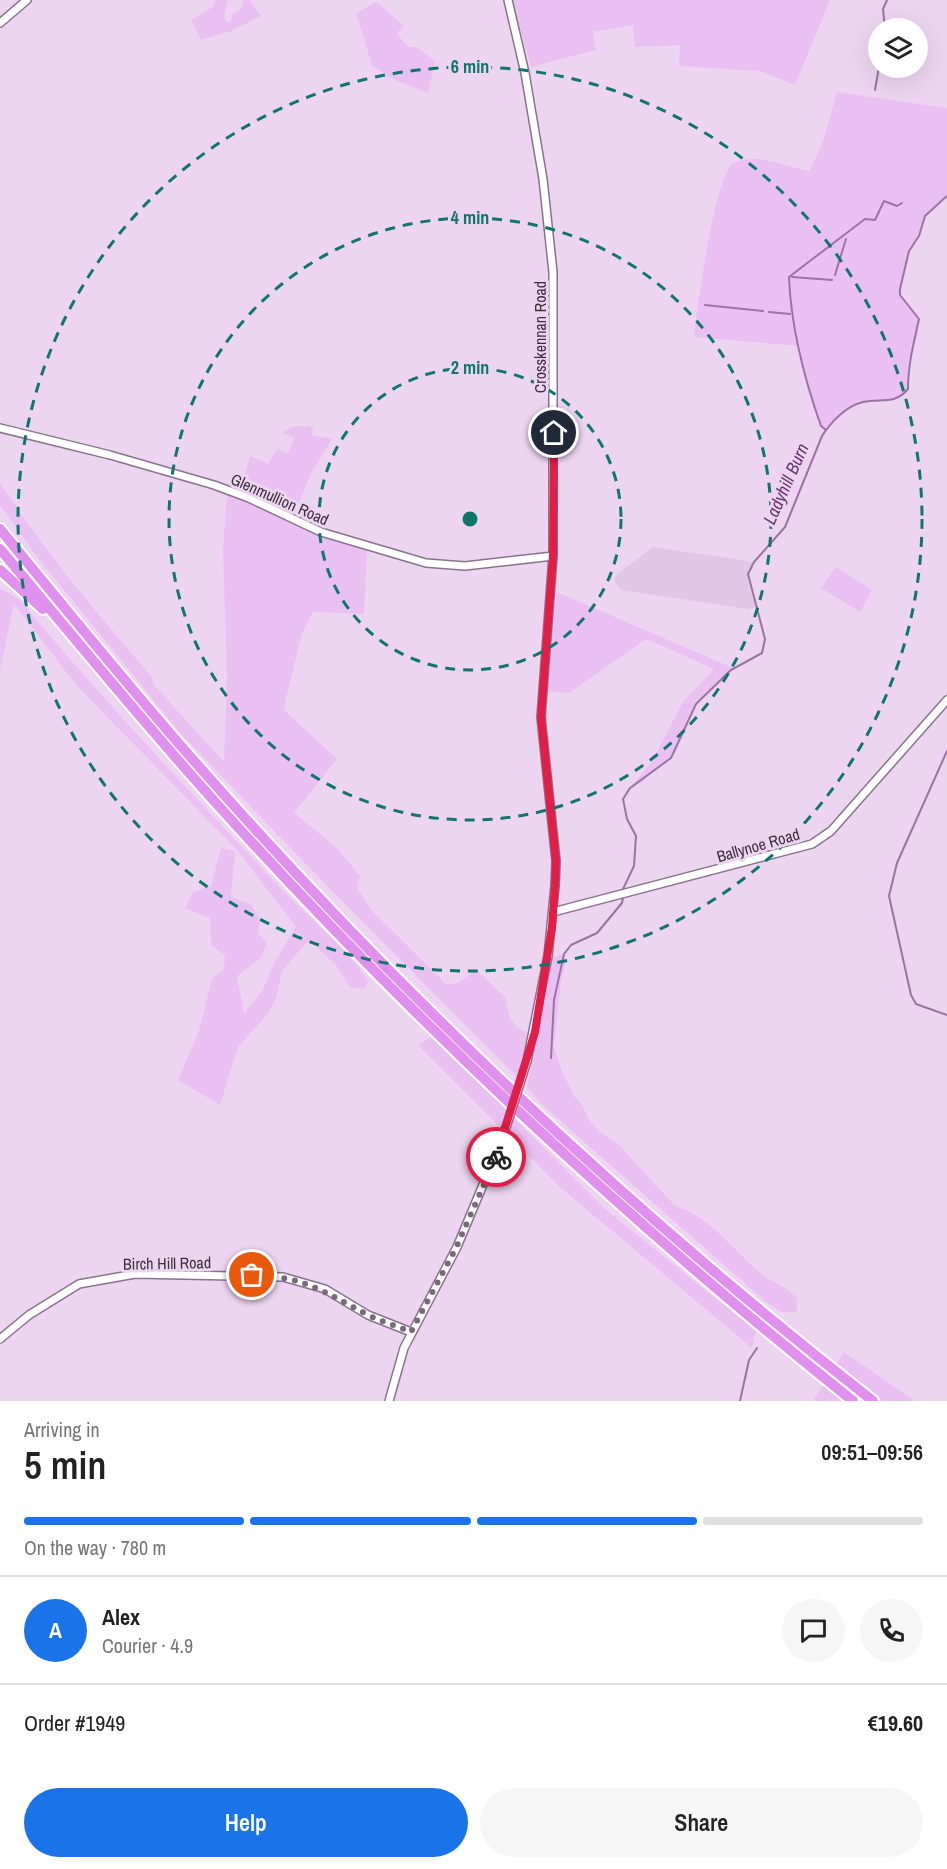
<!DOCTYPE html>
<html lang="en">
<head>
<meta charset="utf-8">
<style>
  :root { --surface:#fff; --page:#f6f6f6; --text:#222; --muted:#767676; --line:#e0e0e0; --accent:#1a73e8 }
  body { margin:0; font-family:"Archivo Narrow",sans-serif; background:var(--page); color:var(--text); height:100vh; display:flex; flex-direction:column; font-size:22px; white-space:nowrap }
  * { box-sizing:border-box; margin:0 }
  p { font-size:20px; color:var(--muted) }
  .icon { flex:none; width:33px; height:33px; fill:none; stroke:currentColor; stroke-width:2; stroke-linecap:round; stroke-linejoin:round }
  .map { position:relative; height:1401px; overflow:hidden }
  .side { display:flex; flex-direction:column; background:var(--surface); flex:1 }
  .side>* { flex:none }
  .controls { position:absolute; left:868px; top:18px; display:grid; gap:12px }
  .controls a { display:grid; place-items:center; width:60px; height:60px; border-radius:50%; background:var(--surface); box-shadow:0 6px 24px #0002; font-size:30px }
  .pin { position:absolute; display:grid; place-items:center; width:51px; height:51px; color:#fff; margin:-26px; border:3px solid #fff; border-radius:50%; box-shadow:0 2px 6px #0007 }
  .courier { position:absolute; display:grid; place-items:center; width:60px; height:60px; margin:-30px; border:4px solid #e11d48; border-radius:50%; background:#fff; color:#222; box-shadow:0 2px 8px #0007 }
  .head em { font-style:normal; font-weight:600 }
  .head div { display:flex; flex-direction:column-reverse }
  .head { display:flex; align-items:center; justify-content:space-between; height:102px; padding:0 24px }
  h1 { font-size:39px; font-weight:600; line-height:45px }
  .bar { display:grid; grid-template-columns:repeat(4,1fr); gap:9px 6px; align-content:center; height:72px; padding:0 24px }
  .bar i { height:8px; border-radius:4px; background:var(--line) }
  .bar .selected { background:var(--accent) }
  .bar p { grid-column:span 4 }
  .line { display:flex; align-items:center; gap:15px; padding:0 24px; border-top:2px solid var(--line) }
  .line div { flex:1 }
  .round { display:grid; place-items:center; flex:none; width:63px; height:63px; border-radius:32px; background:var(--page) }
  .cta { display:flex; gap:12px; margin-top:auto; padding:12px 24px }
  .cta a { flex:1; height:69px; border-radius:36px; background:var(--accent); color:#fff; font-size:24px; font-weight:600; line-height:69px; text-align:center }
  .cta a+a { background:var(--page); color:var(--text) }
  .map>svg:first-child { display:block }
  .built { fill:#e2c6e7 }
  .green { fill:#eac0f2 }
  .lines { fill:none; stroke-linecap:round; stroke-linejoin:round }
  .stream { stroke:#9c73a3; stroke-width:2 }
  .minor-casing { stroke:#88738c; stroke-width:10 }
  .highway-casing { stroke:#fff; stroke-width:14 }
  .minor { stroke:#fff; stroke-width:7 }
  .highway { stroke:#df91ed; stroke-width:10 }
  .minor-bridge-casing { stroke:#88738c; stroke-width:10; stroke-linecap:butt }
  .minor-bridge { stroke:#fff; stroke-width:7 }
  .done { stroke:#786a7a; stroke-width:6; stroke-dasharray:0 10.8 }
  .route { stroke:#e11d48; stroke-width:8 }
  .ring { fill:none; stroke:#0f766e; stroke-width:3; stroke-dasharray:10 8 }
  .labels { text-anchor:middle; stroke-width:6; stroke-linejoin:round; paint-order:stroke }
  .street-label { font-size:16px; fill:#39303a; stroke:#edd5f1 }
  .water-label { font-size:18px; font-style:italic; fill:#693472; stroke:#edd5f1 }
  .centre { fill:#0f766e; stroke:#edd5f1; stroke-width:3 }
  .ring-label { font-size:18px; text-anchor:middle; font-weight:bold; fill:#0f766e; stroke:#edd5f1; stroke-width:6; stroke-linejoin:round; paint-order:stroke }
</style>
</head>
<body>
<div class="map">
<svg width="947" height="1401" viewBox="0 0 947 1401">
  <rect width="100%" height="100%" fill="#edd5f1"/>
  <polygon class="built" points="653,547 754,562 748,580 756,607 749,609 621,590 614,581 616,575"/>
  <g class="green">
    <polygon points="215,0 228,0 224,16 227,22 231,21 232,15 241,9 244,0 250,0 261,16 231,31 201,40 191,20 213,7"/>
    <polygon points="512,0 830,0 795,85 760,71 679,66 680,45 635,47 633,25 593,32 596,50 531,67"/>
    <polygon points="377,2 404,26 397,34 408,47 417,47 435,61 428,93 388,77 372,65 356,13"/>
    <path d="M837,92L947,108V196L925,216L919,236L909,251L900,289V295L919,319L918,334L909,360L908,389C895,405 881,398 864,402C850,405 834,418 826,430L821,426L806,384L799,346L694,337C697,308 715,172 734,163C757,152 787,167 810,171L824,138Z"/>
    <polygon points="307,426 313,428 312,435 332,439 310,475 295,514 292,515 241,488 250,456 268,464 277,449 288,453 294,438 283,433 291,427"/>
    <path d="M0,483C45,552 98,615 152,677L154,685L224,762L227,675L223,549L227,495H234L309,532L367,550L364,614L313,612L302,633L284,707L286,712L337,759L294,813L336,847L360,876L357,888L373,912L447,985L460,982L476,969L505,997L510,1018L517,1027L529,1034L517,1077L333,892L181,734L38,558L0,505Z"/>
    <polygon points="836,567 872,590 860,612 821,588"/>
    <path d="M0,588L20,600C99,696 186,787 271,878C301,911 345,945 368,981L365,989L350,987L336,965L309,940L282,971L276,999L266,1016L238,1047L220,1105L178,1080L199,1031L212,979L224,969L225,955L211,945L210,918L185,908L193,892L211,886L221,848L235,851L231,897L252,905L260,921L258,933L267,943L261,958L237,976L244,1013L263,990L274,963L296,927L237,850L77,686L14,604L0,670Z"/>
    <polygon points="559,593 733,668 696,704 676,751 669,760 656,767 646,779 632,789 630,788 651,763 683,702 714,669 646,639 569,693 548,691 556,594"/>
    <path d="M564,954L566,963L561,980L554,1047L563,1074L574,1095L583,1106L588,1119L600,1132L620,1146L675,1206C713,1217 735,1255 766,1277C777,1284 787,1288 797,1298V1312H781L765,1301L540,1103L527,1087L552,957Z"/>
    <polygon points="432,1036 605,1209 756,1331 752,1348 561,1188 418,1045"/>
    <polygon points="844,1352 915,1401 813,1401"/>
  </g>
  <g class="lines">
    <g class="stream">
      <polyline points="885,28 883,9 887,0"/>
      <polyline points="875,90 879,67"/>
      <polyline points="835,275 846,239"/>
      <path d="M789,277C791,329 804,378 821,426L826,430"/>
      <polyline points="789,277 865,219 875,220 884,201 897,206 902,203"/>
      <polyline points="792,277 832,280"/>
      <polyline points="705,305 763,311"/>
      <polyline points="769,312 790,314"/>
      <polyline points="947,751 897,863 889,896 911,995 916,1004 947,1015"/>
      <path d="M623,889L634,866L636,836L627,819L623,799L630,788L671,758L696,704L731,670L762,653L765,639L748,574L754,562L785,527L822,436C831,422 846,406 863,402C881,398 895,405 908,389C908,364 914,342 919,319L900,295V289L909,251L919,236L925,216L947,196"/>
      <polyline points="551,1058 554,1000 564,954 571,945 597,933 622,903 623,898"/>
      <polyline points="740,1401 749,1360 757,1348"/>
    </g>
    <defs>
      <g id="minor">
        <polyline points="508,0 525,73 543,179 553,272 553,556 541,717 556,861 555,886 548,956 527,1061"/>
        <polyline points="0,23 27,0"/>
        <polyline points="0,428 110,455 214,485 249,498 321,532 426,563 465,566 553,556"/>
        <polyline points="553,912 812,844 831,831 947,700"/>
        <polyline points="0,1339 29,1315 79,1284 135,1274 283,1277 325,1289 368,1315 411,1332"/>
        <polyline points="389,1401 404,1348 457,1247 503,1137"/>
      </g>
      <g id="highway">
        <path d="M0,529C64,607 128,686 195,762C400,995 629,1210 873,1401"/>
        <path d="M0,549C71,634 142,721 216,803C412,1020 625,1219 853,1401"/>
        <polyline points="0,570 43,609"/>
      </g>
    </defs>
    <use href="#minor" class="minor-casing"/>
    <use href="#highway" class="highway-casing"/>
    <use href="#minor" class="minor"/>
    <use href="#highway" class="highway"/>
    <defs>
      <polyline id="minor-bridge" points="503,1137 527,1061"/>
    </defs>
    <use href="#minor-bridge" class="minor-bridge-casing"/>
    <use href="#minor-bridge" class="minor-bridge"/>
  </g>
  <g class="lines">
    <path class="done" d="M252,1275C304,1276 324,1292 368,1315C382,1322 397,1326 411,1332L456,1248L496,1157"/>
    <polyline class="route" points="496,1157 535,1032 552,927 555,886 556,861 541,717 553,556 554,433"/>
  </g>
  <g class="ring">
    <circle cx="470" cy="519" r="151"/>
    <circle cx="470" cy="519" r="301"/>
    <circle cx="470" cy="519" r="452"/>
  </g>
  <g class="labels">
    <g class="street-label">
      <text transform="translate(540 337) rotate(-90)" y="6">Crosskennan Road</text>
      <text transform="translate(280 499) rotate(24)" y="6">Glenmullion Road</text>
      <text transform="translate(758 845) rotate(-16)" y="6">Ballynoe Road</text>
      <text transform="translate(167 1263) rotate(-1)" y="6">Birch Hill Road</text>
    </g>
    <g class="water-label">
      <text transform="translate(786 484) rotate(-66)" y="6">Ladyhill Burn</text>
    </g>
  </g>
  <circle cx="470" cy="519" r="9" class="centre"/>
  <g class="ring-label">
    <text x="470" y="73">6 min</text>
    <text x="470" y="224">4 min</text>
    <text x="470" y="374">2 min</text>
  </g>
</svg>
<div class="controls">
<a><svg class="icon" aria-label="layers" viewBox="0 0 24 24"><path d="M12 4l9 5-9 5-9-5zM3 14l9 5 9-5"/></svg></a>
</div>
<div class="pin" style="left:252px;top:1275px;background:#ea580c"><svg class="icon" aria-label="bag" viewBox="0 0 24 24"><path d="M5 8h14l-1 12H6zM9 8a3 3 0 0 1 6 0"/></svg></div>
<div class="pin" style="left:554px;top:433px;background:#1f2937"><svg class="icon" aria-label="home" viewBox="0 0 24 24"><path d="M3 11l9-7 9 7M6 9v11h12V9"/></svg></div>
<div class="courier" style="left:496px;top:1157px"><svg class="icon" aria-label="bike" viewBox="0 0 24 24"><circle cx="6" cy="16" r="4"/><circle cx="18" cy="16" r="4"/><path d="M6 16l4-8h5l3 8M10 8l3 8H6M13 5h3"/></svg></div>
</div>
<section class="side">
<div class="head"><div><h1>5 min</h1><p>Arriving in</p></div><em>09:51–09:56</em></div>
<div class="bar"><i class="selected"></i><i class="selected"></i><i class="selected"></i><i></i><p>On the way · 780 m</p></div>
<div class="line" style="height:108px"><b class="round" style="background:var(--accent);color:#fff">A</b><div><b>Alex</b><p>Courier · 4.9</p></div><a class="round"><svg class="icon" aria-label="chat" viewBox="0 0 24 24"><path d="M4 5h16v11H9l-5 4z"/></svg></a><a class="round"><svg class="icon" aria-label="phone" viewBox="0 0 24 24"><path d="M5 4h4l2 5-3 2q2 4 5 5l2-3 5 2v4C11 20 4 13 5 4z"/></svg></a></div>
<div class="line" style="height:78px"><div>Order #1949</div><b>€19.60</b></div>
<div class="cta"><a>Help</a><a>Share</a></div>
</section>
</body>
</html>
